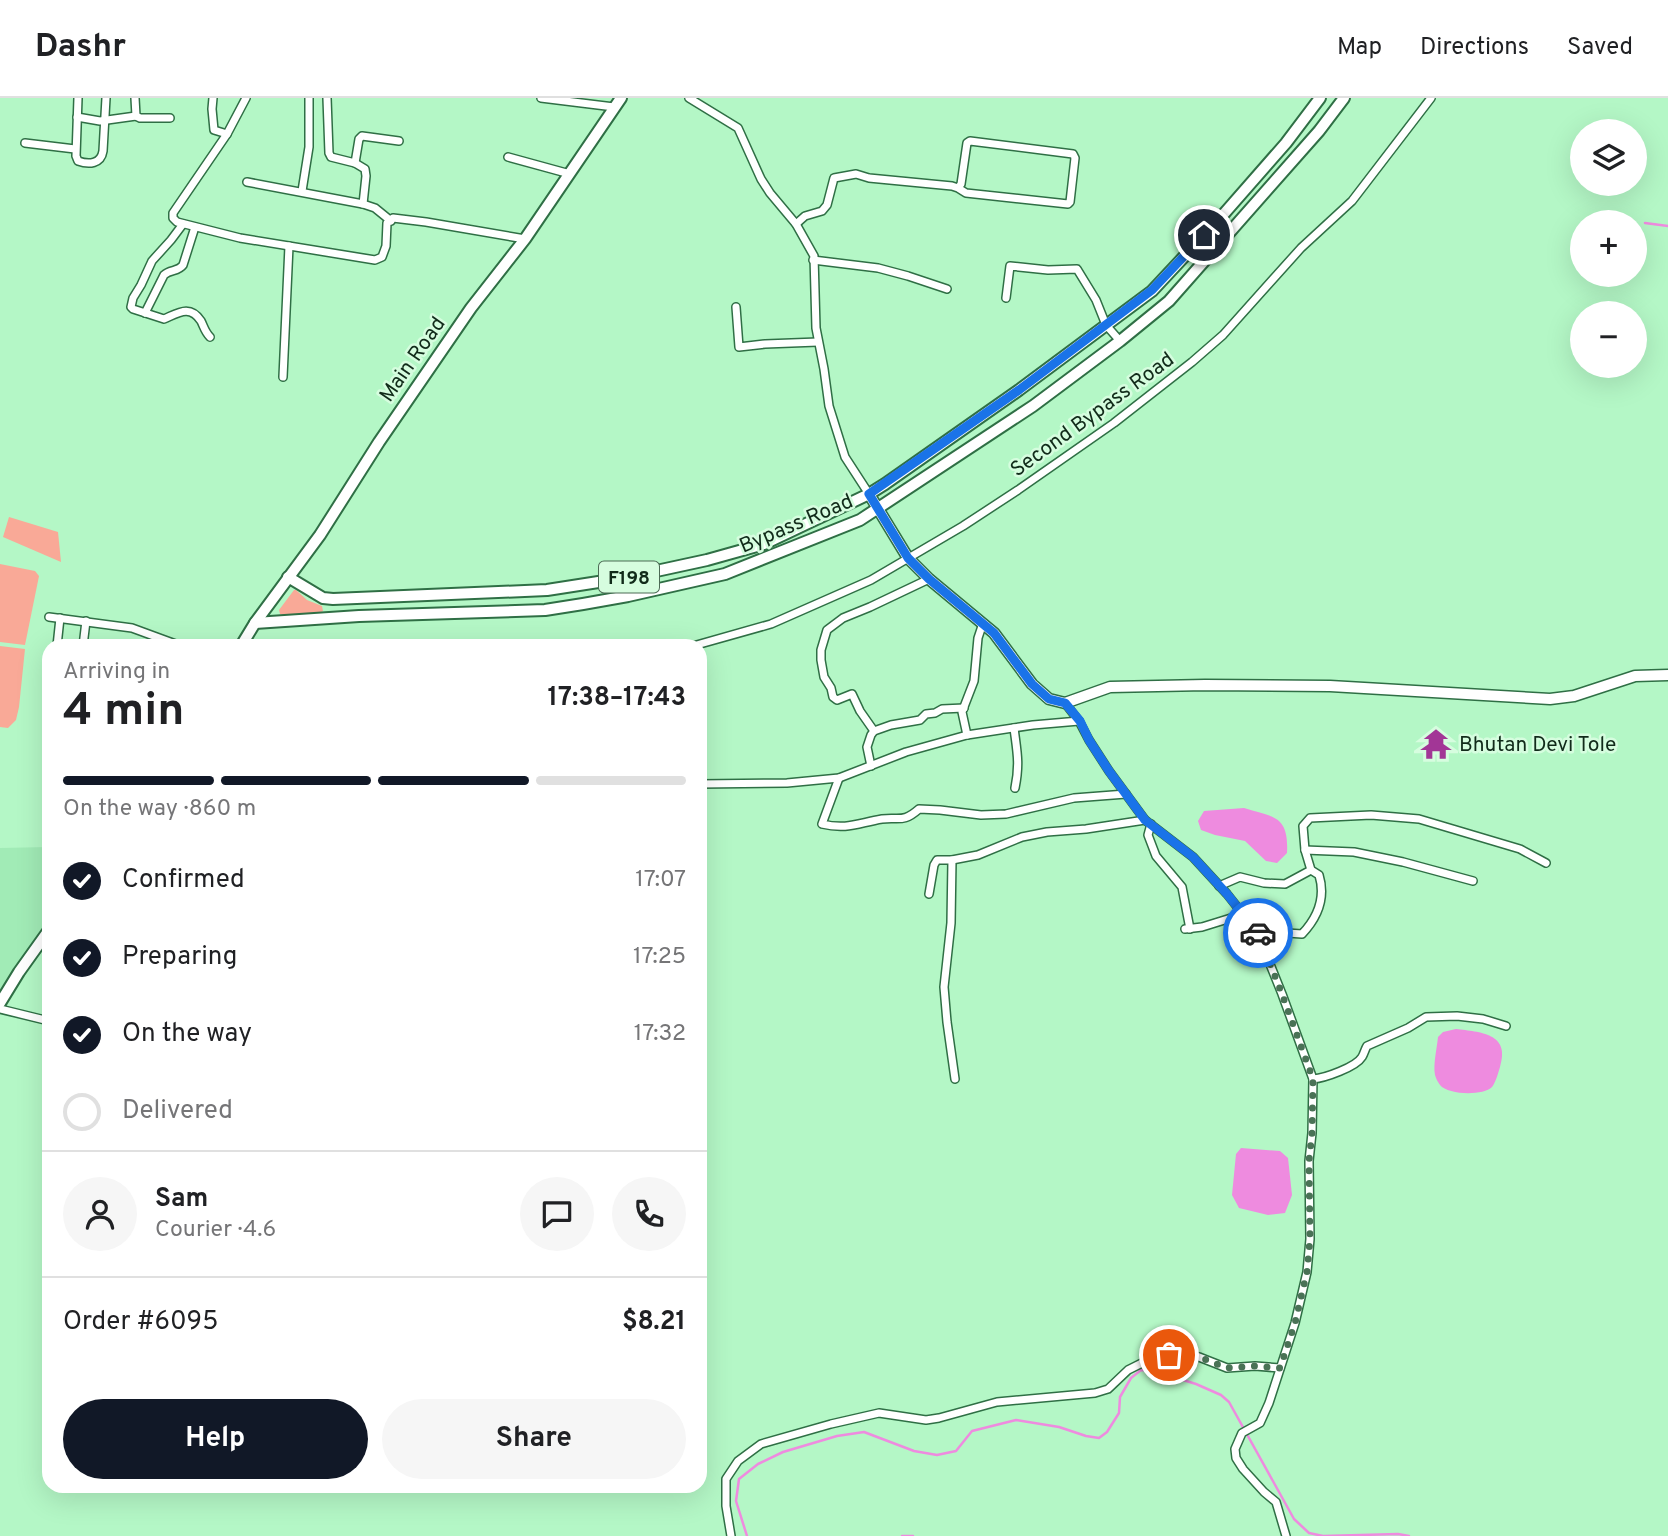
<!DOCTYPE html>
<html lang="en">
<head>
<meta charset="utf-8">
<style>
  :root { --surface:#fff; --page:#f6f6f6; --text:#202124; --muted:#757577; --line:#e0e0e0; --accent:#111827 }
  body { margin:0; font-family:Overpass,sans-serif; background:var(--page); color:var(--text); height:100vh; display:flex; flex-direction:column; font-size:26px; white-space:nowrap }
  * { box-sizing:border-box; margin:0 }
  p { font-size:23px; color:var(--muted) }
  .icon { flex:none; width:38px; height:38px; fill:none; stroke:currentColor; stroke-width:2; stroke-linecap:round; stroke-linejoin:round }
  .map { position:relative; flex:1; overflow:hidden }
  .drawer { position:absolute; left:42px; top:541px; width:665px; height:854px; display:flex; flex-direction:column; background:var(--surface); border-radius:21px; box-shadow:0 7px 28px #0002 }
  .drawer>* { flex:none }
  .tools { position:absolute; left:1570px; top:21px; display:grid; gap:14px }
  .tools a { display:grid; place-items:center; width:77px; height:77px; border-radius:50%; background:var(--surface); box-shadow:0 7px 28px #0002; font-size:35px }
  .pin { position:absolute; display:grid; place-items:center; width:60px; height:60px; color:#fff; margin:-30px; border:4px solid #fff; border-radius:50%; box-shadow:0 2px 7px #0007 }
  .courier { position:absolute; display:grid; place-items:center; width:70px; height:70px; margin:-35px; border:5px solid #1a73e8; border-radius:50%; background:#fff; color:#222; box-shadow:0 2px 9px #0007 }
  .overview em { font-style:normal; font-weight:700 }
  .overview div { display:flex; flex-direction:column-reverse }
  .overview { display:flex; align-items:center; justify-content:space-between; height:119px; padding:0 21px }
  h1 { font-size:46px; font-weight:700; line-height:52px }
  .bar { display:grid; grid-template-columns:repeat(4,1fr); gap:10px 7px; align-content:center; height:84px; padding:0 21px }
  .bar i { height:9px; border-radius:5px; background:var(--line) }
  .bar .current { background:var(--accent) }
  .bar p { grid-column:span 4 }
  .line { display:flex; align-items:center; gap:18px; padding:0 21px; border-top:2px solid var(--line) }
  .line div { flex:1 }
  .round { display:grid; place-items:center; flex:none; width:74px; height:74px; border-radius:37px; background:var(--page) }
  ol { padding:0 21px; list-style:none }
  li { display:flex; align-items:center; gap:21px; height:77px }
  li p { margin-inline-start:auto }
  li .icon { padding:7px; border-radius:50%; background:var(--accent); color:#fff; stroke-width:4 }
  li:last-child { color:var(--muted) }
  li i { width:38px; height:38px; border:4px solid var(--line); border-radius:50% }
  .primary-button { display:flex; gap:14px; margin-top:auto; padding:14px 21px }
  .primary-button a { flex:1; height:80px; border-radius:42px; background:var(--accent); color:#fff; font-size:28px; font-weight:700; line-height:80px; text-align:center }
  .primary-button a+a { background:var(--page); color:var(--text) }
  header { display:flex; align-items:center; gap:42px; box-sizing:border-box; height:98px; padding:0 35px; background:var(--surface); border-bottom:2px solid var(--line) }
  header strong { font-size:33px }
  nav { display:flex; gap:38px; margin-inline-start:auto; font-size:24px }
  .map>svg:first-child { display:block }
  .built { fill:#a1ebb6 }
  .green { fill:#f9a997 }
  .water { fill:#ee8bdf }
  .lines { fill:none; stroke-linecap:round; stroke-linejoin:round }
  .stream { stroke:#ee8bdf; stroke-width:2.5 }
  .street-casing { stroke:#2f6f45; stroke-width:10 }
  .secondary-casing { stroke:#2f6f45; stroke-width:13 }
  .primary-casing { stroke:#2f6f45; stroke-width:14 }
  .street { stroke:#fff; stroke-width:7 }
  .secondary { stroke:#fff; stroke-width:10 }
  .primary { stroke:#fff; stroke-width:10 }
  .done { stroke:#4a7256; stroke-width:7; stroke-dasharray:0 12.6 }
  .route { stroke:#1a73e8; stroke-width:9 }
  .labels { text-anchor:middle; stroke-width:5; stroke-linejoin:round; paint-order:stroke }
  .shield { fill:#d6fddf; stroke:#4c6a55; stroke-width:2 }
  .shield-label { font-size:19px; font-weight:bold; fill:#112b1a }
  .street-label { font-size:21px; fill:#112b1a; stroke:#d6fddf }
  .poi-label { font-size:21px; fill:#112b1a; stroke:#d6fddf; text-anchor:start }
</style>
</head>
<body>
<header>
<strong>Dashr</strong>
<nav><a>Map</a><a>Directions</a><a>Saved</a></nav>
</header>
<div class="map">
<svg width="1668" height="1438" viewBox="0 0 1668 1438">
  <rect width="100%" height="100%" fill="#b4f7c6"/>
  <polygon class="built" points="49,749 49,820 0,892 0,750"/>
  <g class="green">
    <polygon points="9,419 58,434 61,464 3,439"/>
    <polygon points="0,466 35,473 39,478 25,547 0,544"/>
    <polygon points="294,492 296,492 307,502 322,508 323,513 318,516 285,518 280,516 279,512"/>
    <polygon points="0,548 25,551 19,609 16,622 8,630 0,629"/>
  </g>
  <g class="water">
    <path d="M1244,710C1274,719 1289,718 1287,755L1277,765L1266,763L1245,743L1215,737L1201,732L1198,723L1204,713Z"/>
    <path d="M1456,931C1480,934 1511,935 1500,969C1498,975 1496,984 1492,989C1483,998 1448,997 1440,987C1438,984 1436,981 1435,977C1433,966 1437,950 1438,939L1443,934Z"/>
    <polygon points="1241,1050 1280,1053 1288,1060 1292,1097 1285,1115 1268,1117 1239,1110 1232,1097 1236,1056"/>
  </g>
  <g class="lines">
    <g class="stream">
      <polyline points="1645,125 1668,128"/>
      <polyline points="747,1438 736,1403 739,1381 758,1366 783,1354 837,1338 864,1334 914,1353 937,1357 956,1353 972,1333 1016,1322 1059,1329 1086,1338 1099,1340 1107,1334 1119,1315 1120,1299 1131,1280 1141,1272 1154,1273 1196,1286 1221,1297 1229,1304 1294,1421 1309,1435 1323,1438 1398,1436 1409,1438"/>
      <polyline points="902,1438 913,1438"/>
    </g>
    <defs>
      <g id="street">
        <path d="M78,0L76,58L78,63C89,67 101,66 103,53L106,0"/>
        <polyline points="135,0 136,18 140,20 170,20"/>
        <polyline points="213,0 212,11 214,32 227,36"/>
        <polyline points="246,0 227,36 173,115 173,120 177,124 240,140 375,162 382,159 386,148 387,125 393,120 426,124 525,141"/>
        <polyline points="327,0 329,55 331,59 355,65 365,71 366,78 363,106"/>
        <polyline points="541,0 614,9"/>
        <polyline points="689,0 738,30 761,81 770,95 796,126 814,158 816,230 824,271 829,308 845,359 869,396"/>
        <polyline points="77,19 100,23 136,18"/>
        <polyline points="25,45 75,51"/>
        <polyline points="508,59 570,76"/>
        <polyline points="355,65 359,41 362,38 399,43"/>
        <polyline points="247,84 363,106 375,110 391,123"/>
        <polyline points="302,93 309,49 309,0"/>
        <path d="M183,126L171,142L152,163L141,187L133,200L131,209L133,211L164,221C178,215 190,206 201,223C204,229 205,234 210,239"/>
        <polyline points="796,126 805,118 822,113 827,107 834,80 856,76 869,80 952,88 958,90 961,86 967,45 970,43 1073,56 1075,60 1070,104 1068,106 966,95 958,90"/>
        <polyline points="813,162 878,170 908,178 947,191"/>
        <polyline points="1006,200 1010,168 1048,172 1077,171 1096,202 1106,227 1120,243"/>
        <polyline points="736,209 739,249 765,246 818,244"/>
        <path d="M145,215L164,177C170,171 178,174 183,167L195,129"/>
        <polyline points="283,279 289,148"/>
        <polyline points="49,519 132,530 181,548"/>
        <polyline points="57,548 60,520"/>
        <polyline points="83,548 86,523"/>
        <polyline points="693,548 771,526 871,482 963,428 1018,392 1114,325 1192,264 1223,237 1301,150 1352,103 1431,0"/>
        <polyline points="1065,605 1079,623 1089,642 1109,673 1145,722 1193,759 1227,796 1257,834 1282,896 1313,981 1312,1035 1309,1063 1310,1141 1307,1174 1295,1225 1269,1305 1260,1325 1242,1335 1235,1351 1236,1360 1243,1371 1264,1394 1276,1404 1286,1438"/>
        <path d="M1014,630C1017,654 1020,665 1015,690"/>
        <polyline points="874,633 860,613 852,596 837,602 833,599 831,590 824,579 821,562 821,552 827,532 843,520 870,509 929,481"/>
        <polyline points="47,634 49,614"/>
        <polyline points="967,637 962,614 974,583 978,540 983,525"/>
        <polyline points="871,668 867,649 871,637 874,633 891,627 920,622 926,616 935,615 942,611 964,610"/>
        <path d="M839,680L822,726C847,732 858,725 882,721C900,719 903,725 919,711L940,712L981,717L1006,716L1074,700L1126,696"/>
        <polyline points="700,686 787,685 839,680 906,654 967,637 1033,627 1079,623"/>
        <polyline points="1151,726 1148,737 1156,758 1182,789 1190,831"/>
        <polyline points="1305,752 1354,754 1403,764 1473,783"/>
        <polyline points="952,762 951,825 944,889 947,924 955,981"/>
        <polyline points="1219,788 1240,779 1264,785 1285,786 1311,772"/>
        <polyline points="929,796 934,767 937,762 952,762 978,757 1022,739 1047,734 1086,731 1145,722"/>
        <polyline points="1185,831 1202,829 1244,816"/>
        <path d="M1257,834H1272L1302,836C1318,819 1326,800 1319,777L1311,772L1305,752L1303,728L1310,720L1371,717L1419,721L1520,751L1546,765"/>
        <polyline points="0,911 49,923"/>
        <path d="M1313,981C1325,980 1356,969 1362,959C1364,956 1365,951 1367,948L1408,930L1426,919L1457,918L1483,921L1506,928"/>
        <polyline points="731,1438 726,1408 726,1381 738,1363 761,1346 831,1326 879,1315 926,1322 939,1320 997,1304 1095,1295 1108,1291 1128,1272 1154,1259 1183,1255 1199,1259 1227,1270 1255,1268 1280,1270"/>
      </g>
      <polyline id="secondary" points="869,396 908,460 929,481 994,535 1032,586 1049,601 1065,605 1110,589 1205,587 1330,588 1550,601 1574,598 1635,578 1668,577"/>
      <g id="primary">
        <polyline points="288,479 323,500 333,501 547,492 624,480 707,462 764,446 869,396 885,386 1019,292 1152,193 1222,118 1286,45 1320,0"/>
        <polyline points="255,525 359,518 545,512 583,506 628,498 725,476 860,422 1033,308 1120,243 1169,203 1319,33 1344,0"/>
        <polyline points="241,548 255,525 320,437 379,344 471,210 525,141 621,0"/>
        <polyline points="0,905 19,874 49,832"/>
      </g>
    </defs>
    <use href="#street" class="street-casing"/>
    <use href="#secondary" class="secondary-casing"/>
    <use href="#primary" class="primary-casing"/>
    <use href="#street" class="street"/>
    <use href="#secondary" class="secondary"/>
    <use href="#primary" class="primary"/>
  </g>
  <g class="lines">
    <polyline class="done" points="1169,1257 1183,1255 1199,1259 1227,1270 1255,1268 1280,1270 1295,1225 1307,1174 1310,1141 1309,1063 1312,1035 1313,981 1282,896 1258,835"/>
    <polyline class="route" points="1204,137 1152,192 1019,292 869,396 908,460 929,481 994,535 1032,586 1049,601 1065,605 1080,623 1089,642 1109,673 1145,722 1193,759 1227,796 1258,835"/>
  </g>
  <defs>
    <symbol id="temple-bare" viewBox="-9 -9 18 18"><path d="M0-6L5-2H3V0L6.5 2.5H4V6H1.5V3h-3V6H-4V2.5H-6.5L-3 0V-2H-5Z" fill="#a23696" stroke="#d6fddf" stroke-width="2.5" paint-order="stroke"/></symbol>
  </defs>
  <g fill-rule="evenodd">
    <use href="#temple-bare" x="1414" y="624" width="44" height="44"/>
  </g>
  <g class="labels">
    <rect class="shield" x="599" y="463.5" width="60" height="31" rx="5"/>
    <g class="shield-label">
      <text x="629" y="486">F198</text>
    </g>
    <g class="street-label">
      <text transform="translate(412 261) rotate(-55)" y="7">Main Road</text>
      <text transform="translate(1092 316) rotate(-36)" y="7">Second Bypass Road</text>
      <text transform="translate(796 425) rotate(-23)" y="7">Bypass Road</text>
    </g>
    <g class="poi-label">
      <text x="1459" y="653">Bhutan Devi Tole</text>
    </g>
  </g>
</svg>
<div class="tools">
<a><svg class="icon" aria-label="layers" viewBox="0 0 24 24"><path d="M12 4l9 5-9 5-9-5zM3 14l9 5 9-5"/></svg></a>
<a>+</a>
<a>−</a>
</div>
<div class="pin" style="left:1169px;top:1257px;background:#ea580c"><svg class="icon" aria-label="bag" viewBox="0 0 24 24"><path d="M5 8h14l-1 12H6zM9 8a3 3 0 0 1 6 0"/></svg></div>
<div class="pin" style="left:1204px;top:137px;background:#1f2937"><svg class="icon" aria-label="home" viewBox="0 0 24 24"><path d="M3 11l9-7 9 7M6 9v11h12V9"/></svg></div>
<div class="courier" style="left:1258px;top:835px"><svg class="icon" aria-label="car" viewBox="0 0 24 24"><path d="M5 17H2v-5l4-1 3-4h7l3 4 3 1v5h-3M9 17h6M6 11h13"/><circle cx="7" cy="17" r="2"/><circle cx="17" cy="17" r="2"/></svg></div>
<section class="drawer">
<div class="overview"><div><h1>4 min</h1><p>Arriving in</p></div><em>17:38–17:43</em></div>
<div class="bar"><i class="current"></i><i class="current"></i><i class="current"></i><i></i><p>On the way · 860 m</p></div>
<ol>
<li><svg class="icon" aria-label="check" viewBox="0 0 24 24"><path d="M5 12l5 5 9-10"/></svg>Confirmed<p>17:07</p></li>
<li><svg class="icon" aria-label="check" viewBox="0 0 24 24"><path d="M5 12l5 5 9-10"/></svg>Preparing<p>17:25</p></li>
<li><svg class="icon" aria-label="check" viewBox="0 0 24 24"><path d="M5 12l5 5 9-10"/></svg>On the way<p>17:32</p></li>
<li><i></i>Delivered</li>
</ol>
<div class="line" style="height:126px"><a class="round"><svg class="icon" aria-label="person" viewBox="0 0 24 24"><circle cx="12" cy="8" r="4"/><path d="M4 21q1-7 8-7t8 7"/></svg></a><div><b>Sam</b><p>Courier · 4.6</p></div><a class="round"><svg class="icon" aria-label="chat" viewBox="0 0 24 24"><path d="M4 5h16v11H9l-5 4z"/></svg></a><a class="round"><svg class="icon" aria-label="phone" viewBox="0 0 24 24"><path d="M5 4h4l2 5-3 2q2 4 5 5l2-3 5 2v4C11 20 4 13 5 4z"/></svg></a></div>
<div class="line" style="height:91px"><div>Order #6095</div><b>$8.21</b></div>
<div class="primary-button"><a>Help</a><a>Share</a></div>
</section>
</div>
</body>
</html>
